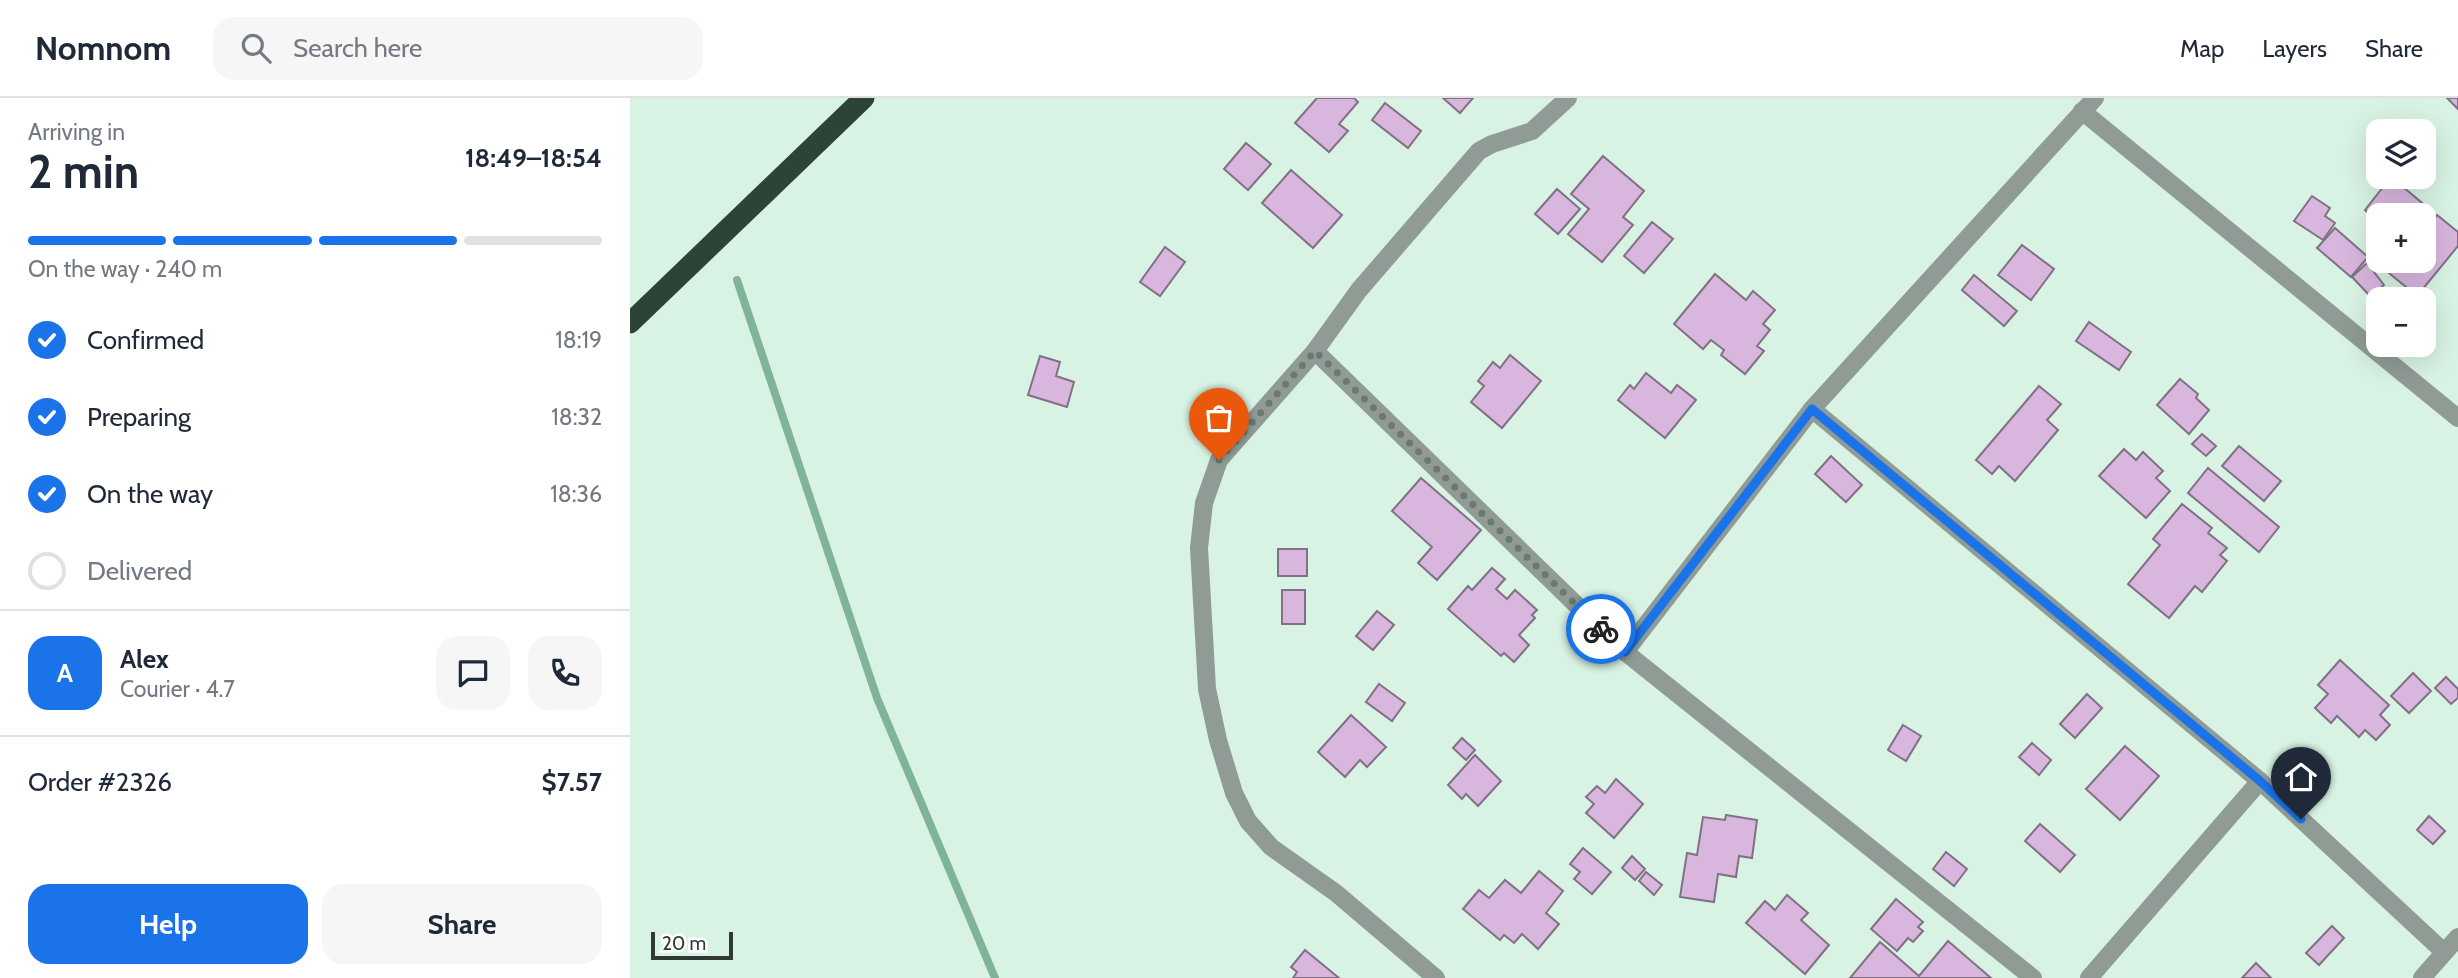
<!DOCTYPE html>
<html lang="en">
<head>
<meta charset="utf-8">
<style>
  :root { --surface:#fff; --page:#f6f6f7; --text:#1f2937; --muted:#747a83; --line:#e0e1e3; --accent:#1a73e8 }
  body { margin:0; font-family:Cabin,sans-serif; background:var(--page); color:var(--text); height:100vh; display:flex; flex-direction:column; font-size:26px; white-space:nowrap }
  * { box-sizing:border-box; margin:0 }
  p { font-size:23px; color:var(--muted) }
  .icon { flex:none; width:38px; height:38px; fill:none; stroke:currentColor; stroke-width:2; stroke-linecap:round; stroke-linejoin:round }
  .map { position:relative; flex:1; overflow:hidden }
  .drawer { display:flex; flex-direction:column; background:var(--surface); width:630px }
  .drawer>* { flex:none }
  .buttons { position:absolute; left:1736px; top:21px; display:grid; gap:14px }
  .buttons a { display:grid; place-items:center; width:70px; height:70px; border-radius:14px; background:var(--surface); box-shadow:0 7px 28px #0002; font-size:35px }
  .scale { position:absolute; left:21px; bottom:18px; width:82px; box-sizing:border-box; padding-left:7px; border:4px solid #2f3934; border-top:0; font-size:19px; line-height:24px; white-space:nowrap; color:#2f3934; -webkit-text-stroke:5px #fff; paint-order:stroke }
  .pin { position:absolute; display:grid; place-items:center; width:60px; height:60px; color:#fff; margin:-72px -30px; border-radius:50% 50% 50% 0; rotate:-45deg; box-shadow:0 0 7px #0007 }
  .pin .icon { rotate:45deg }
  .courier { position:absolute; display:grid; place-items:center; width:70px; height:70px; margin:-35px; border:5px solid #1a73e8; border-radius:50%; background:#fff; color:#222; box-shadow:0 2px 9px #0007 }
  .headline em { font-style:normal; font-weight:800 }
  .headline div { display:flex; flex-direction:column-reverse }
  .headline { display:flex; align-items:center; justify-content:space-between; height:119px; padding:0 28px }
  h1 { font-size:46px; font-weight:800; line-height:52px }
  .bar { display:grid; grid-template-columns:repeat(4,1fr); gap:10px 7px; align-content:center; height:84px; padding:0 28px }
  .bar i { height:9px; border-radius:5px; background:var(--line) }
  .bar .on { background:var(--accent) }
  .bar p { grid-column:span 4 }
  .line { display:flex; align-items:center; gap:18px; padding:0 28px; border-top:2px solid var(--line) }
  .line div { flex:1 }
  .round { display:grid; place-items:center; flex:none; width:74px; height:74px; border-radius:21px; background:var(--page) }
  ol { padding:0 28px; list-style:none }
  li { display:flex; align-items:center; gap:21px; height:77px }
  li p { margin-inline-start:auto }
  li .icon { padding:7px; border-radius:50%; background:var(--accent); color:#fff; stroke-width:4 }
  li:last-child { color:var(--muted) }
  li i { width:38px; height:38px; border:4px solid var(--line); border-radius:50% }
  .primary-button { display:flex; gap:14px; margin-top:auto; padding:14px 28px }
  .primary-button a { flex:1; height:80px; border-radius:21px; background:var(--accent); color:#fff; font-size:28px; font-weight:800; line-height:80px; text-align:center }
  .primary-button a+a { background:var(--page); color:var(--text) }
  header { display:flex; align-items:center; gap:42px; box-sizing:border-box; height:98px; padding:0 35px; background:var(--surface); border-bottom:2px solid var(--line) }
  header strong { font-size:33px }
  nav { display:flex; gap:38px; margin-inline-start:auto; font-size:24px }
  .search { width:490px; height:63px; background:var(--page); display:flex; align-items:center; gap:18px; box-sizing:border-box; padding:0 24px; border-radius:21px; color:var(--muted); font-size:26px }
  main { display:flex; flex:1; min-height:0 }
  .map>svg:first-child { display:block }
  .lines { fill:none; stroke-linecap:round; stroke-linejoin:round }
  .stream { stroke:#80b498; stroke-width:8 }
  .building { fill:#d8b6de; stroke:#817184; stroke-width:2 }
  .minor { stroke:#909b95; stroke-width:18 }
  .highway { stroke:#2d4338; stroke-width:21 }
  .done { stroke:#6a7a71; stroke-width:7; stroke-dasharray:0 12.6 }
  .route { stroke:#1a73e8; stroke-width:9 }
</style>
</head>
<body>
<header>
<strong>Nomnom</strong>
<div class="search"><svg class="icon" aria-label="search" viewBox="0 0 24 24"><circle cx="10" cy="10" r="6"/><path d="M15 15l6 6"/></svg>Search here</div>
<nav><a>Map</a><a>Layers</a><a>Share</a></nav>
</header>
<main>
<section class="drawer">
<div class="headline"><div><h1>2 min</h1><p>Arriving in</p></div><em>18:49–18:54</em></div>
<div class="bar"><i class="on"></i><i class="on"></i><i class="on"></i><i></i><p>On the way · 240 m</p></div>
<ol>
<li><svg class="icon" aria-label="check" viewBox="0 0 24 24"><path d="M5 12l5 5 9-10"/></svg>Confirmed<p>18:19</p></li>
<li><svg class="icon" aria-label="check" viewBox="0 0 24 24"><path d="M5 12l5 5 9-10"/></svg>Preparing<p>18:32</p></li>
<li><svg class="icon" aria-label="check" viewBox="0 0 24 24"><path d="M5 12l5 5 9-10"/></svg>On the way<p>18:36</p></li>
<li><i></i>Delivered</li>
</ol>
<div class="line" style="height:126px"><b class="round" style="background:var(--accent);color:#fff">A</b><div><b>Alex</b><p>Courier · 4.7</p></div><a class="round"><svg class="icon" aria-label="chat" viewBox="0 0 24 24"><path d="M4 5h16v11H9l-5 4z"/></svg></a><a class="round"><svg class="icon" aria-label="phone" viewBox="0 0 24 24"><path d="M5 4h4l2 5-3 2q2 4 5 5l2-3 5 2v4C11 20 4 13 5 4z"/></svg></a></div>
<div class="line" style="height:91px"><div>Order #2326</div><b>$7.57</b></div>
<div class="primary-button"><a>Help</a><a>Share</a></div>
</section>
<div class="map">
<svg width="1828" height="880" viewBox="0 0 1828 880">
  <rect width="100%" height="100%" fill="#d8f2e3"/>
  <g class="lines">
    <polyline class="stream" points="107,182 247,600 365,880"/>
  </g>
  <g class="building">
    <polygon points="687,0 724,0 728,4 709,26 718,33 699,54 665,25"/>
    <polygon points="813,0 843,0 830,15"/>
    <polygon points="1817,0 1828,0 1828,11"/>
    <polygon points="755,5 791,33 778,50 742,22"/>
    <polygon points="616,45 641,66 618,92 594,71"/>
    <polygon points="973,58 1014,93 993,119 1003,127 972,164 938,136 959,111 941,96"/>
    <polygon points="661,72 712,117 683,150 632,105"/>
    <polygon points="1761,79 1797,109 1794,113 1804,121 1807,117 1828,134 1828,148 1787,198 1754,171 1761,163 1794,163 1794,117 1748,117 1748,123 1735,112"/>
    <polygon points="927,91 950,111 928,136 905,116"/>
    <polygon points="1682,98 1700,110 1695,118 1705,125 1693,142 1664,123"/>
    <polygon points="1022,124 1043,141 1014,175 994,158"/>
    <polygon points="1705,130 1738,159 1721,179 1687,150"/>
    <polygon points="1392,147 1424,171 1401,202 1368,177"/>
    <polygon points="535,149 555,164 530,198 510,184"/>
    <polygon points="1737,165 1754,187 1741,199 1722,179"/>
    <polygon points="1085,176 1116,202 1123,193 1145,212 1133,226 1140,232 1127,248 1134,253 1115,276 1091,257 1094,252 1081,242 1073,251 1044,226"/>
    <polygon points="1344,177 1387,213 1374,228 1332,192"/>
    <polygon points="1459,224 1501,254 1489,272 1446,243"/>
    <polygon points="880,257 911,283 872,330 841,304 854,288 848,283 863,264 870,270"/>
    <polygon points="410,258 430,264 426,278 444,284 437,309 398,297"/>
    <polygon points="1016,275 1041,295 1047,287 1066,302 1035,340 988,302 1000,287 1004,291"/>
    <polygon points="1550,281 1568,296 1566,300 1579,312 1559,336 1527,307"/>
    <polygon points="1409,288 1431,306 1417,322 1428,332 1385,383 1369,368 1362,376 1346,362"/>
    <polygon points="1572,336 1586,348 1576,358 1562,346"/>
    <polygon points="1609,348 1651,383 1634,403 1592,368"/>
    <polygon points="1494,351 1506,362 1513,354 1533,373 1526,380 1540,393 1516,420 1469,378"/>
    <polygon points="1201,358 1232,387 1216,404 1185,376"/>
    <polygon points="1578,370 1649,429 1629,454 1558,395"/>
    <polygon points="791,380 851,432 807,482 788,465 802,449 762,413"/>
    <polygon points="1552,406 1582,430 1578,435 1597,450 1590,457 1597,463 1572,494 1565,488 1539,520 1498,486 1530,447 1523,441"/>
    <rect x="648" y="451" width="29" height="27"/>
    <polygon points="862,470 875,481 866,491 877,501 885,492 907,512 902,517 905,520 889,537 899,547 884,564 874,555 871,558 818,511 838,488 842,492"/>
    <rect x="652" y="492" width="23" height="34"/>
    <polygon points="747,513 764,527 743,552 726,538"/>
    <polygon points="1710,562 1759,607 1750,617 1760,627 1746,642 1735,632 1729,639 1707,618 1701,625 1685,610 1698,596 1688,587"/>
    <polygon points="1783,575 1801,593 1779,615 1761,598"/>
    <polygon points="1816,579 1828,591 1828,600 1821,606 1805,590"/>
    <polygon points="749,586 775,605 762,623 736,604"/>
    <polygon points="1457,596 1472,610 1445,640 1430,626"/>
    <polygon points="721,617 756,649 737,669 730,662 715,679 688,654"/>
    <polygon points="1273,627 1291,638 1276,663 1258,652"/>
    <polygon points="832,640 845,652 836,662 823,650"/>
    <polygon points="1402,645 1421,662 1409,677 1389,659"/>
    <polygon points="1495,648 1529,678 1490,722 1456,691"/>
    <polygon points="845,657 871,683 848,708 836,696 832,701 818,687"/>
    <polygon points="986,681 1013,706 984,740 956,715 964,706 956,699 967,688 975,695"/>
    <polygon points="1096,717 1127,722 1122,760 1109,758 1106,779 1088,776 1084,804 1050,799 1057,755 1067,757 1073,719 1095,722"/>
    <polygon points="1799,718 1815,733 1803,746 1787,732"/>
    <polygon points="1410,726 1445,757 1430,774 1395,743"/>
    <polygon points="953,750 981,774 962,796 944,781 950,774 940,766"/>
    <polygon points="1316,754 1337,771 1324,788 1303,771"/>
    <polygon points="1002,758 1015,771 1005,782 992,770"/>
    <polygon points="909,773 933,793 916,815 929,826 908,851 892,836 884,845 874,837 870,842 833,811 849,792 859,800 875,782 891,795"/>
    <polygon points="1016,774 1032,787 1024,797 1009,783"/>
    <polygon points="1157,797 1178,815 1171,822 1199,847 1175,876 1116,825 1135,803 1145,812"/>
    <polygon points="1266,801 1293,824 1288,829 1293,833 1283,844 1278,840 1267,853 1241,831"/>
    <polygon points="1702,828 1714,840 1689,867 1676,855"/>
    <polygon points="1318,843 1361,880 1220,880 1250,844 1289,878"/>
    <polygon points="675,852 709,880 663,880 667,874 661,869"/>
    <polygon points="1626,865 1641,880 1612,880"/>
  </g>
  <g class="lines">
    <g class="minor">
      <polyline points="1452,13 1828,320"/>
      <polyline points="685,253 995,554 1403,880"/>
      <polyline points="1182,311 1630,683 1814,854"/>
      <polyline points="995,554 1182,311 1465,0"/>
      <polyline points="806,880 706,795 641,749 618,723 604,695 588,642 577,591 569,450 574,405 589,362 685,253 729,192 849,53 862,46 902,33 938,0"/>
      <polyline points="1459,880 1630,683"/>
      <polyline points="1792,880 1828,839"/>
    </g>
    <polyline class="highway" points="0,225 234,0"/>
  </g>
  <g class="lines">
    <polyline class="done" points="589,362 685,253 971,531"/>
    <polyline class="route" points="971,531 995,554 1182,311 1630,683 1671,721"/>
  </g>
</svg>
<div class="buttons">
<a><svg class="icon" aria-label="layers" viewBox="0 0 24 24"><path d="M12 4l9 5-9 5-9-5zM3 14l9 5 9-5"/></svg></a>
<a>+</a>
<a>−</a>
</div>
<div class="scale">20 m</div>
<div class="pin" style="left:589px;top:362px;background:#ea580c"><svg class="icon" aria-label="bag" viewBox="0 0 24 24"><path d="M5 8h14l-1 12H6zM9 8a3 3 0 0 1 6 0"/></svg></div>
<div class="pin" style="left:1671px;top:721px;background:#1f2937"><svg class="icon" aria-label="home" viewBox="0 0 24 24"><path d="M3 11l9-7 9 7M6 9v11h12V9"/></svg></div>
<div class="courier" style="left:971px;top:531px"><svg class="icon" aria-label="bike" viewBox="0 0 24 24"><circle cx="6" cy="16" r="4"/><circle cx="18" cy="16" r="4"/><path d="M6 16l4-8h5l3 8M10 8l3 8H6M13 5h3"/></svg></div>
</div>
</main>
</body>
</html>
